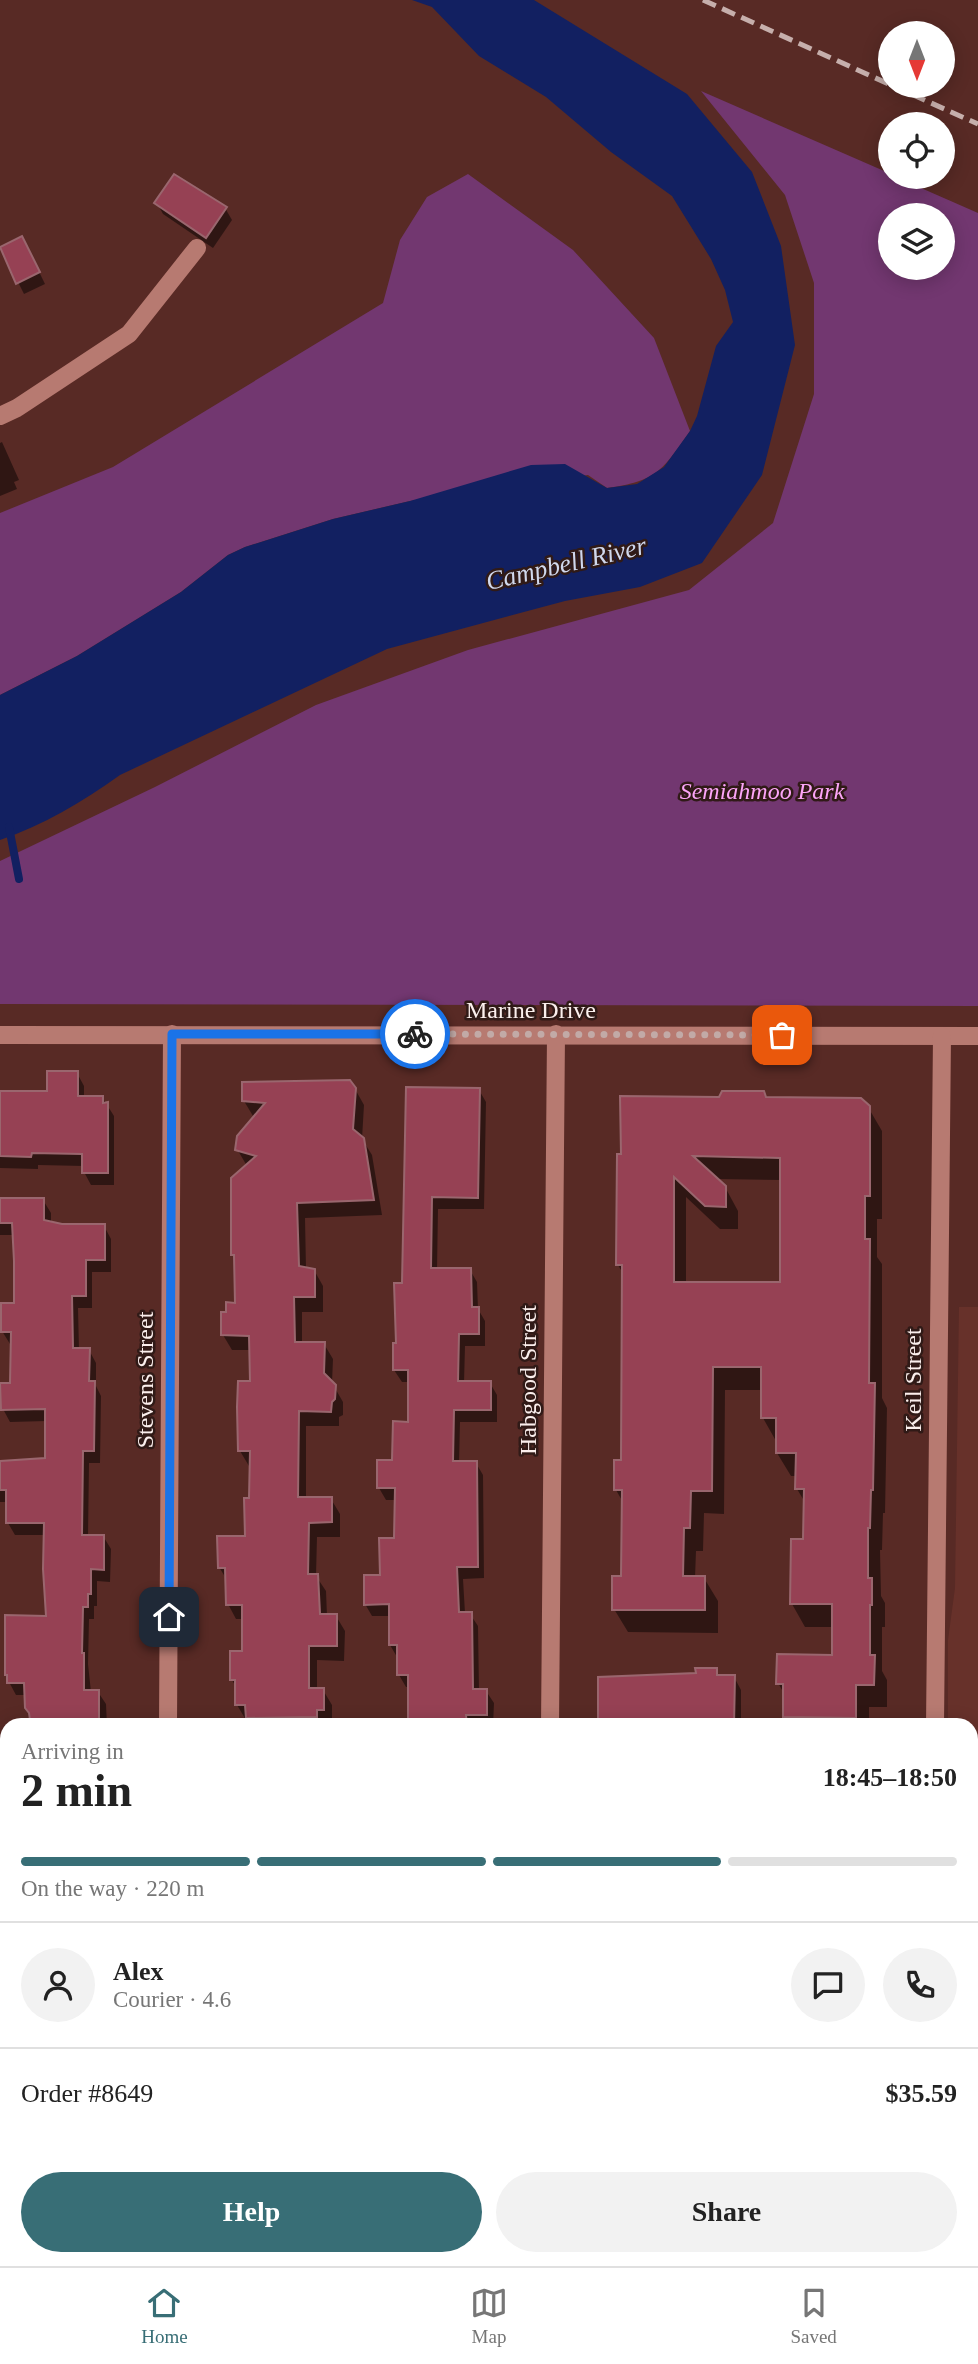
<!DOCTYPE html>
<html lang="en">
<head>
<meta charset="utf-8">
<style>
  :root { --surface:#fff; --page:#f2f2f2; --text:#222; --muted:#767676; --line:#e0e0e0; --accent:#386e76 }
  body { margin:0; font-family:"Times New Roman",serif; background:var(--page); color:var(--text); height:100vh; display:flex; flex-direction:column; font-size:26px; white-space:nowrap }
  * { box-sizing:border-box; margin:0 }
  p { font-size:23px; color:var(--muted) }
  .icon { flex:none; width:38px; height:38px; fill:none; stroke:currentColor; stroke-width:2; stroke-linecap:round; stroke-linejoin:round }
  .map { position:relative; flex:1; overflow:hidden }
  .sheet { position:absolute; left:0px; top:1718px; width:978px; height:548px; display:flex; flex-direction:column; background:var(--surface); border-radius:21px 21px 0 0; box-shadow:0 4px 18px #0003 }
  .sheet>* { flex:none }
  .needle { width:46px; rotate:180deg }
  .fabs { position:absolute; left:878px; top:21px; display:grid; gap:14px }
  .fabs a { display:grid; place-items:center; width:77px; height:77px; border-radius:50%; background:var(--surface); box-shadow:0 4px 18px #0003; font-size:35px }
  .pin { position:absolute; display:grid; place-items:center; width:60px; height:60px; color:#fff; margin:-30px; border-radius:14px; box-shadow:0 4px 10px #0006 }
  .courier { position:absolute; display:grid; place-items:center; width:70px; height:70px; margin:-35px; border:5px solid #1a73e8; border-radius:50%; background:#fff; color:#222; box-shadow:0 2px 9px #0007 }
  .overview em { font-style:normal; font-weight:700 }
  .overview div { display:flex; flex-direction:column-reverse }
  .overview { display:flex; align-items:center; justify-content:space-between; height:119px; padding:0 21px }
  h1 { font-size:46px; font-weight:700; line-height:52px }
  .bar { display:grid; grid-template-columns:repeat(4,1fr); gap:10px 7px; align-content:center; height:84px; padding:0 21px }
  .bar i { height:9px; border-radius:5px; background:var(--line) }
  .bar .on { background:var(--accent) }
  .bar p { grid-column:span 4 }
  .line { display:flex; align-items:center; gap:18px; padding:0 21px; border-top:2px solid var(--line) }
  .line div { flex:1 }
  .round { display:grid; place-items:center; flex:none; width:74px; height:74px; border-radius:37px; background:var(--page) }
  .action { display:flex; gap:14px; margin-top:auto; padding:14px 21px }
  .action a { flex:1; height:80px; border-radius:42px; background:var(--accent); color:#fff; font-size:28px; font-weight:700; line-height:80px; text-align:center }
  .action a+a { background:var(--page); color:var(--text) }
  .tab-bar { display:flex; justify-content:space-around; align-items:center; height:98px; border-top:2px solid var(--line); background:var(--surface); font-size:19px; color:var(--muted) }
  .tab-bar a { display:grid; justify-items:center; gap:4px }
  .tab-bar .on { color:var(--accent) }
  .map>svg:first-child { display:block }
  .built { fill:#67312a }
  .green { fill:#723770; fill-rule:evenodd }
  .water { fill:#122061 }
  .shadow { fill:#0007; fill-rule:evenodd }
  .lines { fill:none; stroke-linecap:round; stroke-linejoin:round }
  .stream { stroke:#122061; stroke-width:8 }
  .building { fill:#964154; stroke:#9a666e; stroke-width:2; fill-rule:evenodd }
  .minor { stroke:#b77a71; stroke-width:18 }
  .rail { stroke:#c6afac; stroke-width:5; stroke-dasharray:14 7; stroke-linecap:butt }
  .done { stroke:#c2aaa7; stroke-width:7; stroke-dasharray:0 12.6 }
  .route { stroke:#1a73e8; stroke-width:9 }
  .labels { text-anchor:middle; stroke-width:5; stroke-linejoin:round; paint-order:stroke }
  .park-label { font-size:24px; font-style:italic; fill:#fca5f8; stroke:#301a17 }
  .street-label { font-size:24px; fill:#fbefed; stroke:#301a17 }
  .water-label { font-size:26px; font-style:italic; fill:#d0d8ed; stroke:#301a17 }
</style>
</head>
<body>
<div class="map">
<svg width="978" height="2266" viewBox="0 0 978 2266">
  <rect width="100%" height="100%" fill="#582a25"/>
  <polygon class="built" points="959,1307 978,1307 978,1799 971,1798 971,1726 948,1725 948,1640 955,1588"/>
  <g class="green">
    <path d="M701,91L891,174V177H896L978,213V1006L0,1004V861L155,787L316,705L468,650L689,590L773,523L814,394V283L785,195ZM891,215H943V268H891Z"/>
    <path d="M468,174L573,250L654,338L690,431C662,471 657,481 607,488L588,475L410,501L333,519L245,547L228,555L181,592L77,656L0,695V513L113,467L383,303L400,240L427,197Z"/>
  </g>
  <path class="water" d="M412,0H534L687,94L752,172L781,246L795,345L762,475L702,563L640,587L565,601L387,649L120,775C82,802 44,825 0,840V695L77,656L181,592L228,555L245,547L333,519L410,501L531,465L565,464L607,488L637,484L664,467L690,431L697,416L716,346L733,322L725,290L711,259L672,196L611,152L546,97L479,56L432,7Z"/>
  <g class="shadow">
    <polygon points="157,203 225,208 232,220 213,248 163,214"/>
    <polygon points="1,248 28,249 45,284 24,294"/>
    <polygon points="2,442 19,480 14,482 17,489 0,496 0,443"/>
    <polygon points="77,1073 84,1086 84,1097 102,1097 114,1116 114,1185 91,1185 84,1172 84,1166 38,1165 38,1169 0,1168 0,1093 49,1093"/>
    <polygon points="355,1089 364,1105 362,1139 372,1155 382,1215 305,1218 306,1269 314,1270 323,1286 323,1312 302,1312 302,1344 324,1344 333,1359 332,1383 343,1402 343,1415 339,1417 339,1426 306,1426 306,1499 331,1499 340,1514 340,1537 317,1537 316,1576 326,1591 327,1616 336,1616 345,1631 344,1661 317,1660 317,1690 323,1690 332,1705 332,1726 246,1726 246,1720 237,1705 237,1689 232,1680 244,1653 244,1619 236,1619 228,1604 227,1580 219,1567 247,1537 251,1500 252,1466 249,1466 240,1451 252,1383 251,1350 232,1350 223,1335 228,1314 237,1304 236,1259 233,1254 247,1166 237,1149 256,1116 253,1116 244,1101"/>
    <polygon points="407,1089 479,1090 486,1102 484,1209 438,1209 437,1270 470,1270 477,1282 478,1309 485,1321 485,1346 465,1346 464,1383 490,1383 497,1395 497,1422 460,1422 459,1463 476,1463 483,1475 484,1578 463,1579 465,1613 470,1614 478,1626 479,1691 486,1691 494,1703 493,1726 409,1726 409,1687 406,1687 399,1675 397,1657 390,1645 391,1616 372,1616 365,1604 381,1576 396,1540 396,1500 386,1500 379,1488 394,1462 410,1423 410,1382 402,1382 394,1370 403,1284"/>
    <path d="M766,1099L868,1107L882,1131V1219H877V1257L882,1264V1398L887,1408L885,1513H883L882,1550H880L881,1596L885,1603V1627H882V1671L887,1680V1707H869V1726H784L785,1695L778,1683L834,1657V1627H805L792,1604L805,1540L806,1504L797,1489V1476H791L777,1453L776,1441L763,1418V1390H725L724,1514L704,1513L703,1551H696L695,1578H704L718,1601V1633L628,1632L614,1609L623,1577L624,1504L616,1490L622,1462L624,1275L618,1265L619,1155ZM716,1179L782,1180V1284L686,1283V1197L720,1229H738V1211L725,1187Z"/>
    <polygon points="0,1200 43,1200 51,1213 51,1224 104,1226 111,1239 111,1272 92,1272 92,1308 78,1308 79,1350 89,1350 96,1363 96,1386 101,1396 100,1463 89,1463 88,1537 103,1536 111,1549 110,1582 97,1581 97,1606 94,1606 94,1619 89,1619 88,1664 91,1692 98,1692 106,1704 107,1726 30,1726 26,1695 16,1695 9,1682 48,1617 46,1535 15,1535 8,1523 8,1502 0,1502 0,1462 47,1460 47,1421 10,1422 3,1409 12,1385 12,1344 10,1344 2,1331 16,1305 14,1235 0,1235"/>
    <polygon points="716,1670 720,1677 734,1677 741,1690 741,1726 602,1726 600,1722 697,1674"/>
    <polygon points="3,1846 7,1846 7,1882 2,1873"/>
    <rect x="0" y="1920" width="7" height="42"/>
    <rect x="53" y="2259" width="43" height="7"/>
    <polygon points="257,2259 293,2259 291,2266 257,2266"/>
    <rect x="404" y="2259" width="78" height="7"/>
    <polygon points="613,2259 696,2259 696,2266 612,2266"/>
    <rect x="816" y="2259" width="42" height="7"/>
  </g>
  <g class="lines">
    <polyline class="stream" points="9,827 19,879"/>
  </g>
  <g class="building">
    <polygon points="174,174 227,207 206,238 154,203"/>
    <polygon points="22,236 40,272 16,284 0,247"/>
    <polygon points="47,1071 78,1071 78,1096 103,1096 103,1103 108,1102 108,1173 82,1173 82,1154 32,1153 31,1157 0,1156 0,1091 47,1091"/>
    <polygon points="350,1080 356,1088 353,1129 364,1138 374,1200 297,1203 299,1266 315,1269 315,1297 294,1297 295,1342 325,1342 324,1373 336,1385 335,1399 332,1402 331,1412 299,1411 298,1497 332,1497 332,1522 309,1523 308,1574 318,1574 320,1614 337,1614 337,1646 309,1646 309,1688 324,1688 324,1710 317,1710 317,1717 246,1718 245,1705 235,1705 235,1680 230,1680 230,1651 242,1651 242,1605 226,1605 225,1568 218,1568 217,1536 245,1536 244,1498 249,1498 250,1451 238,1451 237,1407 238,1381 250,1381 249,1336 221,1335 221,1312 226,1312 226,1302 235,1303 234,1255 231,1255 231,1178 256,1156 235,1150 237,1136 265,1103 242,1101 242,1082"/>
    <polygon points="406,1087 480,1088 478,1198 432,1197 431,1268 471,1268 472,1307 479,1307 479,1334 459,1334 458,1381 491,1381 491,1410 454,1410 453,1461 477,1461 478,1567 457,1567 459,1612 472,1612 473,1689 487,1689 487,1715 466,1715 467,1726 408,1726 408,1675 397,1675 397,1645 389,1645 389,1604 364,1605 364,1575 380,1575 379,1538 394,1538 395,1488 377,1488 377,1460 392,1460 393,1421 408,1422 408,1370 393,1370 393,1343 396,1343 394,1283 402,1283"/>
    <path d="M722,1091H764L766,1097L861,1098L870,1106V1196H865V1239H870L869,1383H875L873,1490H871L870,1528H868V1578H872V1605H870V1655H875L874,1685H856V1718L783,1717V1684H776L777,1654L832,1655V1604H790L791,1539H803L804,1489H795L796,1453H776V1418H761V1367H713L712,1491H691L690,1528H684L683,1576H705V1610H612V1576H621L622,1490H614V1460H621L622,1265H616L617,1154H621L620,1096L719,1097ZM693,1156L780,1158V1282H674V1177L705,1206L726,1207V1186Z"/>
    <polygon points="0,1198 44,1198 44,1220 62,1224 105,1224 105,1260 86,1260 86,1296 72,1296 73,1348 90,1348 89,1381 95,1381 94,1451 83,1451 82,1535 104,1535 104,1570 91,1569 91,1594 88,1594 88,1607 83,1607 82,1653 84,1653 84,1690 99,1690 99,1719 30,1720 29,1713 25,1708 24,1683 7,1683 7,1675 5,1675 5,1615 46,1616 43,1569 44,1523 6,1523 6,1490 0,1490 0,1461 45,1458 45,1409 1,1410 0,1383 10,1383 11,1332 1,1332 1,1303 14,1303 14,1261 12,1223 0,1223"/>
    <polygon points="695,1668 717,1668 717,1675 735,1675 734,1726 602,1726 602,1723 598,1722 598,1677 696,1673"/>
  </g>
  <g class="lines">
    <g class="minor">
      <polyline points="0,416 17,408 129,334 197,248"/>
      <polyline points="0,1035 978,1036"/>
      <polyline points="168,1726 172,1034"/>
      <polyline points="550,1726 556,1034"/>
      <polyline points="935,1726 942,1036"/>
      <polyline points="0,1805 7,1805"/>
      <polyline points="971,1821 978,1817"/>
      <polyline points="165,2266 165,2259"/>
      <polyline points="550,2266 550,2259"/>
      <polyline points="936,2266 936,2259"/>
    </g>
    <g class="rail">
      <polyline points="703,0 891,85"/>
      <polyline points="893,86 978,124"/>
    </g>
  </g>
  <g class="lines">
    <polyline class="done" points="415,1034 782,1035"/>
    <polyline class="route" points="169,1617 172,1034 415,1034"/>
  </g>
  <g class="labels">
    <g class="park-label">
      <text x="762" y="799">Semiahmoo Park</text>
    </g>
    <g class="street-label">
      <text x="531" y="1018">Marine Drive</text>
      <text transform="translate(145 1380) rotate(-90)" y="8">Stevens Street</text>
      <text transform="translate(528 1380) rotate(-90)" y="8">Habgood Street</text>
      <text transform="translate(913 1380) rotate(-90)" y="8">Keil Street</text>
    </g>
    <g class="water-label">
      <text transform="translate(566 563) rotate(-13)" y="9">Campbell River</text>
    </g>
  </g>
</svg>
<div class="fabs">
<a><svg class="needle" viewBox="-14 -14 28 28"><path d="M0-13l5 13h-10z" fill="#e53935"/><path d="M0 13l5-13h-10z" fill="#767676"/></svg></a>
<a><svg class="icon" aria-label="locate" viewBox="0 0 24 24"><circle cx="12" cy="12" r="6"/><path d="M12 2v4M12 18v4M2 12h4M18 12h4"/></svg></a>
<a><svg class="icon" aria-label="layers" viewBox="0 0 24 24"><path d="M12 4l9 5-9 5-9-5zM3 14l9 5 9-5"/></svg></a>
</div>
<div class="pin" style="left:782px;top:1035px;background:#ea580c"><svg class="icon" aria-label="bag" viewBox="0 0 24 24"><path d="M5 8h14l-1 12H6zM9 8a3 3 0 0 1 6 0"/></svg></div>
<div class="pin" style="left:169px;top:1617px;background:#1f2937"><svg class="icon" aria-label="home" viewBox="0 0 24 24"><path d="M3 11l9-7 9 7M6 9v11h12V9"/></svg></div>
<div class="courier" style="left:415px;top:1034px"><svg class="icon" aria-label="bike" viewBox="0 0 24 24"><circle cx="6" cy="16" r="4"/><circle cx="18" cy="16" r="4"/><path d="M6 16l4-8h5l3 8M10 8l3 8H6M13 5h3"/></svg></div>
<section class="sheet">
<div class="overview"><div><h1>2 min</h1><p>Arriving in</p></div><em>18:45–18:50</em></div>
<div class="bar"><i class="on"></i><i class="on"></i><i class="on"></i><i></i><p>On the way · 220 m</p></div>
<div class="line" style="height:126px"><a class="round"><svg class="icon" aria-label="person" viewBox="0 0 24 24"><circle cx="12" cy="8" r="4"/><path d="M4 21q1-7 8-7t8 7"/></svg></a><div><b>Alex</b><p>Courier · 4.6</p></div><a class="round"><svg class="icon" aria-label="chat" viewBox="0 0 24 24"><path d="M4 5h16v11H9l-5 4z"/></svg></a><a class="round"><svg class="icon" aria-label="phone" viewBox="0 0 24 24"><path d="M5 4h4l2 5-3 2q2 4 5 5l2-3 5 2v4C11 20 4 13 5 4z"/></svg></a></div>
<div class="line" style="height:91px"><div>Order #8649</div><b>$35.59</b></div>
<div class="action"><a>Help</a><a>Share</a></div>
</section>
</div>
<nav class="tab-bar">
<a class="on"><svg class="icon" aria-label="home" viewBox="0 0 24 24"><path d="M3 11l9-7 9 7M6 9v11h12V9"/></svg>Home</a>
<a><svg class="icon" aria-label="map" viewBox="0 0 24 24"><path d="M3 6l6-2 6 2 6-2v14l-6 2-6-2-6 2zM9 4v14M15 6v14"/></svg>Map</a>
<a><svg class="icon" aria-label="saved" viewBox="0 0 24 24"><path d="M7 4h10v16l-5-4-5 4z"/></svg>Saved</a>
</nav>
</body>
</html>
